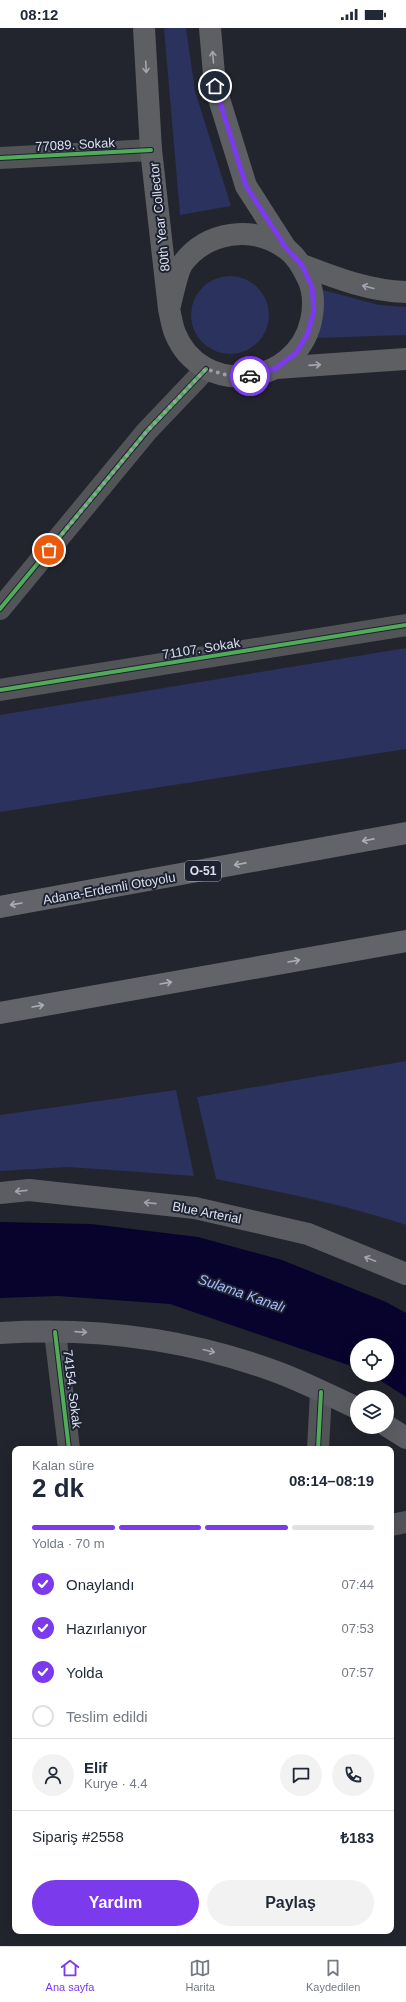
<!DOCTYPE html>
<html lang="tr">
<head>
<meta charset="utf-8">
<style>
  :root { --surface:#fff; --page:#f2f2f3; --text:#1f2937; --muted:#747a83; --line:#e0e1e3; --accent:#7c3aed }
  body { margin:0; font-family:Helvetica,sans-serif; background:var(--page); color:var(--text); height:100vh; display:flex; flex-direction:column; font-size:15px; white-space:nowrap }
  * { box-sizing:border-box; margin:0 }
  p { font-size:13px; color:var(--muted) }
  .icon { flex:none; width:22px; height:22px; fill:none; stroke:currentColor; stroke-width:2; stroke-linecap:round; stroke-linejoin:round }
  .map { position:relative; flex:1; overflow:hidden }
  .details { position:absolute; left:12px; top:1418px; width:382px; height:488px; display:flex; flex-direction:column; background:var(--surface); border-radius:8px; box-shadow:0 4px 16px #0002 }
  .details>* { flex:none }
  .tools { position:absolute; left:350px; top:1310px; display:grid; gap:8px }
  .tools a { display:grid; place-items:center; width:44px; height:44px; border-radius:50%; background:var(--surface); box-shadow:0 4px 16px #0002; font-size:20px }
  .pin { position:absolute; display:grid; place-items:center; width:34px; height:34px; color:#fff; margin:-17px; border:2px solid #fff; border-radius:50%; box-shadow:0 1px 4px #0007 }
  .courier { position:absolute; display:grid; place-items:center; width:40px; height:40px; margin:-20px; border:3px solid #7c3aed; border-radius:50%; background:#fff; color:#222; box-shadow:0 1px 5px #0007 }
  .headline em { font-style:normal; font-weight:700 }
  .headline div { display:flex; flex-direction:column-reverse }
  .headline { display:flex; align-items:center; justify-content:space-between; height:68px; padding:0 20px }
  h1 { font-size:26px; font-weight:700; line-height:30px }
  .bar { display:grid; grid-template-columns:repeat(4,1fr); gap:6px 4px; align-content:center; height:48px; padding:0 20px }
  .bar i { height:5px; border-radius:3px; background:var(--line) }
  .bar .active { background:var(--accent) }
  .bar p { grid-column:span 4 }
  .line { display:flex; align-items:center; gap:10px; padding:0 20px; border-top:1px solid var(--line) }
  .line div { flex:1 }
  .round { display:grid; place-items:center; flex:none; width:42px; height:42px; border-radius:21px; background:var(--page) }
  ol { padding:0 20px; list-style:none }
  li { display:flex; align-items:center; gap:12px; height:44px }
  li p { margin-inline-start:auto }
  li .icon { padding:4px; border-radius:50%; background:var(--accent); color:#fff; stroke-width:4 }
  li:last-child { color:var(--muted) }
  li i { width:22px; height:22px; border:2px solid var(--line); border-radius:50% }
  .action { display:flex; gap:8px; margin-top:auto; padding:8px 20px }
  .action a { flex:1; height:46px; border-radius:24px; background:var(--accent); color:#fff; font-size:16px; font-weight:700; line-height:46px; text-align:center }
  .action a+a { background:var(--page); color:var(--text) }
  .status { display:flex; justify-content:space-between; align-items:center; height:28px; padding:0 20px; background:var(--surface); direction:ltr }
  .status svg { height:11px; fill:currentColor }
  .tabs { display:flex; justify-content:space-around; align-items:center; height:56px; border-top:1px solid var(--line); background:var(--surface); font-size:11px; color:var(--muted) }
  .tabs a { display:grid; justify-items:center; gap:2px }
  .tabs .active { color:var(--accent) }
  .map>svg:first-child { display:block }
  .green { fill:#2a325d }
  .water { fill:#07032c }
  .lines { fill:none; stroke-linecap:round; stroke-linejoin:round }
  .street { stroke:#525458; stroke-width:22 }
  .secondary { stroke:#5e5f63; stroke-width:22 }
  .primary { stroke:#5c5d63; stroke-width:22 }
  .highway { stroke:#626469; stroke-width:22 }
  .cycleway-casing { stroke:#1d2232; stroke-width:6 }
  .cycleway { stroke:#51ab58; stroke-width:4 }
  .oneway { stroke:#a3a6ae }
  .oneway2 { stroke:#abaeb7 }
  .oneway3 { stroke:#a2a5ae }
  .done { stroke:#9b9fa8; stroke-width:4; stroke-dasharray:0 7.2 }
  .route { stroke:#7c3aed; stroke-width:5 }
  .labels { text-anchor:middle; stroke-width:4; stroke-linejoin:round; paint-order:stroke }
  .shield { fill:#1d2232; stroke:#a3a7b4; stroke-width:1 }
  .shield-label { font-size:12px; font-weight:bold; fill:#dce0eb }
  .street-label { font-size:13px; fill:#dce0eb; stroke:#1d2232 }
  .water-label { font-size:14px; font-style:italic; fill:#a9bbfd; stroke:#1d2232 }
</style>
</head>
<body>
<div class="status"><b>08:12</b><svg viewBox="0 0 49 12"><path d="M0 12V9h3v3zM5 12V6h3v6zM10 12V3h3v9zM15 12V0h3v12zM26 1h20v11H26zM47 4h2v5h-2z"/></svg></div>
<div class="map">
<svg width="406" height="1918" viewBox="0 0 406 1918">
  <rect width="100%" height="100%" fill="#22252d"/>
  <g class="green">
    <polygon points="164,0 186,0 195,63 231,178 180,187"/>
    <circle cx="230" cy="287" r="39"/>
    <polygon points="323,262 379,277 406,279 406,307 315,310 323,287"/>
    <polygon points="406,620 406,721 0,784 0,687"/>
    <path d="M406,1033V1197C344,1176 280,1164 216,1151L197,1069Z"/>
    <polygon points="176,1062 194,1148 68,1139 0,1143 0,1087"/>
  </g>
  <polygon class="water" points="0,1194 91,1196 198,1209 282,1232 386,1274 406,1285 406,1369 372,1347 387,1347 387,1317 357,1317 357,1340 170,1276 58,1268 0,1270"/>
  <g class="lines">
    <g class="street">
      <polyline points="0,130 151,122"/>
      <polyline points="0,581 147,403 206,341"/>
      <polyline points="0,662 406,597"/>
      <polyline points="55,1304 69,1421"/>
      <polyline points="318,1421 321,1364"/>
      <polyline points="391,1497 406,1494"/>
    </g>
    <g class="secondary">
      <path d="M144,0L151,122L169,281C171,289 172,298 175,305C201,370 296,359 311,293C314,279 314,264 308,251C303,240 296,227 285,220C253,197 207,203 183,235C177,243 172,271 169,281"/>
      <polyline points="210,0 215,58 246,158 285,219"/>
      <path d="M302,237C336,250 369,263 406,264"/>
      <polyline points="276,340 406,331"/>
    </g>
    <g class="primary">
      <polyline points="0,1165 29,1162 195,1180 308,1206 406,1246"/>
      <path d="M0,1305C94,1299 188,1311 277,1344C304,1354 331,1368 357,1380"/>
      <polyline points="387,1398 406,1410"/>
    </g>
    <g class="highway">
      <polyline points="0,879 406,805"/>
      <polyline points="0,985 406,913"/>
    </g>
    <defs>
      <g id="cycleway">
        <polyline points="0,130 151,122"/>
        <polyline points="0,581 147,403 206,341"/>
        <polyline points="0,662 406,597"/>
        <polyline points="55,1304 69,1421"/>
        <polyline points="318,1421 321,1364"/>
      </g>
    </defs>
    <use href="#cycleway" class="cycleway-casing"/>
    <use href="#cycleway" class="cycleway"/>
  </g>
  <defs><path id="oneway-shaft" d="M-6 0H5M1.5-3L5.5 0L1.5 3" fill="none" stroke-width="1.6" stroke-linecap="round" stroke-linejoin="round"/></defs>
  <g class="oneway">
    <use href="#oneway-shaft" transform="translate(213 29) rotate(-95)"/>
    <use href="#oneway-shaft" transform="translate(146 39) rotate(87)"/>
    <use href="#oneway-shaft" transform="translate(368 259) rotate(-165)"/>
    <use href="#oneway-shaft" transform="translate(315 337) rotate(-4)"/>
  </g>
  <g class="oneway2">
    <use href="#oneway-shaft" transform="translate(368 812) rotate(169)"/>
    <use href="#oneway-shaft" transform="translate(240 836) rotate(169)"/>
    <use href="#oneway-shaft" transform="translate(16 876) rotate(170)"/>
    <use href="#oneway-shaft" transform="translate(294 933) rotate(-10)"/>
    <use href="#oneway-shaft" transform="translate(166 955) rotate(-10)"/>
    <use href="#oneway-shaft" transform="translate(38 978) rotate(-10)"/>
  </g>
  <g class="oneway3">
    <use href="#oneway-shaft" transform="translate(21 1163) rotate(174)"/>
    <use href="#oneway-shaft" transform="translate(150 1175) rotate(-174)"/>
    <use href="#oneway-shaft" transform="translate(370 1231) rotate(-158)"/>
    <use href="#oneway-shaft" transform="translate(81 1304) rotate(4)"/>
    <use href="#oneway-shaft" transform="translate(209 1323) rotate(14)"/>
  </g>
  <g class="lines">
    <polyline class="done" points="49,522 147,403 206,341 230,348 250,348"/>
    <polyline class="route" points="215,58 246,158 286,220 302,237 312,259 314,282 308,305 296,325 276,340 250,348"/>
  </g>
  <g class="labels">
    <rect class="shield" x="185" y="833" width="36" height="20" rx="3"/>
    <g class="shield-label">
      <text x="203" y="847">O-51</text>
    </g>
    <g class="street-label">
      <text transform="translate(75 116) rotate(-3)" y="5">77089. Sokak</text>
      <text transform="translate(159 189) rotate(-96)" y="5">80th Year Collector</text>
      <text transform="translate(201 620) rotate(-9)" y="5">71107. Sokak</text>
      <text transform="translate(109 860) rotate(-10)" y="5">Adana-Erdemli Otoyolu</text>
      <text transform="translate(207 1184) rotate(11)" y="5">Blue Arterial</text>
      <text transform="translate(73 1361) rotate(83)" y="5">74154. Sokak</text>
    </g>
    <g class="water-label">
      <text transform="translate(242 1265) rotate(19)" y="5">Sulama Kanalı</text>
    </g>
  </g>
</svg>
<div class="tools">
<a><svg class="icon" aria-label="locate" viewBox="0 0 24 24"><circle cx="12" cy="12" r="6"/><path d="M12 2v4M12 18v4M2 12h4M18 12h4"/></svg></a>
<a><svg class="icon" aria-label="layers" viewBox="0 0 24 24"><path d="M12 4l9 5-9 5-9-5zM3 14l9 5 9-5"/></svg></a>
</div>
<div class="pin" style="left:49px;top:522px;background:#ea580c"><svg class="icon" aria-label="bag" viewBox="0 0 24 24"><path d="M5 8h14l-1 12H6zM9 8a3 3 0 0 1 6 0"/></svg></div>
<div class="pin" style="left:215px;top:58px;background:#1f2937"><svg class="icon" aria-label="home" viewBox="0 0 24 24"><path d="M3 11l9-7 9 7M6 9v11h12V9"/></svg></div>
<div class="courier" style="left:250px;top:348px"><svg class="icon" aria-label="car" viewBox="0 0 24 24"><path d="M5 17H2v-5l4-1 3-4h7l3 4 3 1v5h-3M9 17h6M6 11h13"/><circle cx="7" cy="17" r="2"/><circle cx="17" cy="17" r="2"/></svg></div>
<section class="details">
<div class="headline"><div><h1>2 dk</h1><p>Kalan süre</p></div><em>08:14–08:19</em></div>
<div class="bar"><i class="active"></i><i class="active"></i><i class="active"></i><i></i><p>Yolda · 70 m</p></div>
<ol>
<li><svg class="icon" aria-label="check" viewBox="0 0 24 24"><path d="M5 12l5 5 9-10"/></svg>Onaylandı<p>07:44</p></li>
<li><svg class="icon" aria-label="check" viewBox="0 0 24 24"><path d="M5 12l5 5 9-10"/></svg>Hazırlanıyor<p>07:53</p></li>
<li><svg class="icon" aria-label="check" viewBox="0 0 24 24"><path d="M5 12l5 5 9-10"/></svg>Yolda<p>07:57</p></li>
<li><i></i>Teslim edildi</li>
</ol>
<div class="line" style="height:72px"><a class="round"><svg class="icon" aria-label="person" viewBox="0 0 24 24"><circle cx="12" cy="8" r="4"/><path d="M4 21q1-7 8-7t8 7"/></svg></a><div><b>Elif</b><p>Kurye · 4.4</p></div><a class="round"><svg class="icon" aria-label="chat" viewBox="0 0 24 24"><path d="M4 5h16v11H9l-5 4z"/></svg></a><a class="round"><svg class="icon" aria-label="phone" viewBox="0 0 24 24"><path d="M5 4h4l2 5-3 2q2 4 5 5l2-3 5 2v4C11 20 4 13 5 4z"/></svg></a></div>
<div class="line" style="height:52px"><div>Sipariş #2558</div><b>₺183</b></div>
<div class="action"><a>Yardım</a><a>Paylaş</a></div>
</section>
</div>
<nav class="tabs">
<a class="active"><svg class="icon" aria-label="home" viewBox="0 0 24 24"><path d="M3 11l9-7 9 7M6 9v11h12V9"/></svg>Ana sayfa</a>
<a><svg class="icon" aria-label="map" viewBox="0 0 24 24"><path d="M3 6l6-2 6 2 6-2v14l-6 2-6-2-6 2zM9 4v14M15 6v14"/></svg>Harita</a>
<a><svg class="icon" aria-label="saved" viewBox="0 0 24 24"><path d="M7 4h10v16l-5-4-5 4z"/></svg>Kaydedilen</a>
</nav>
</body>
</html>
